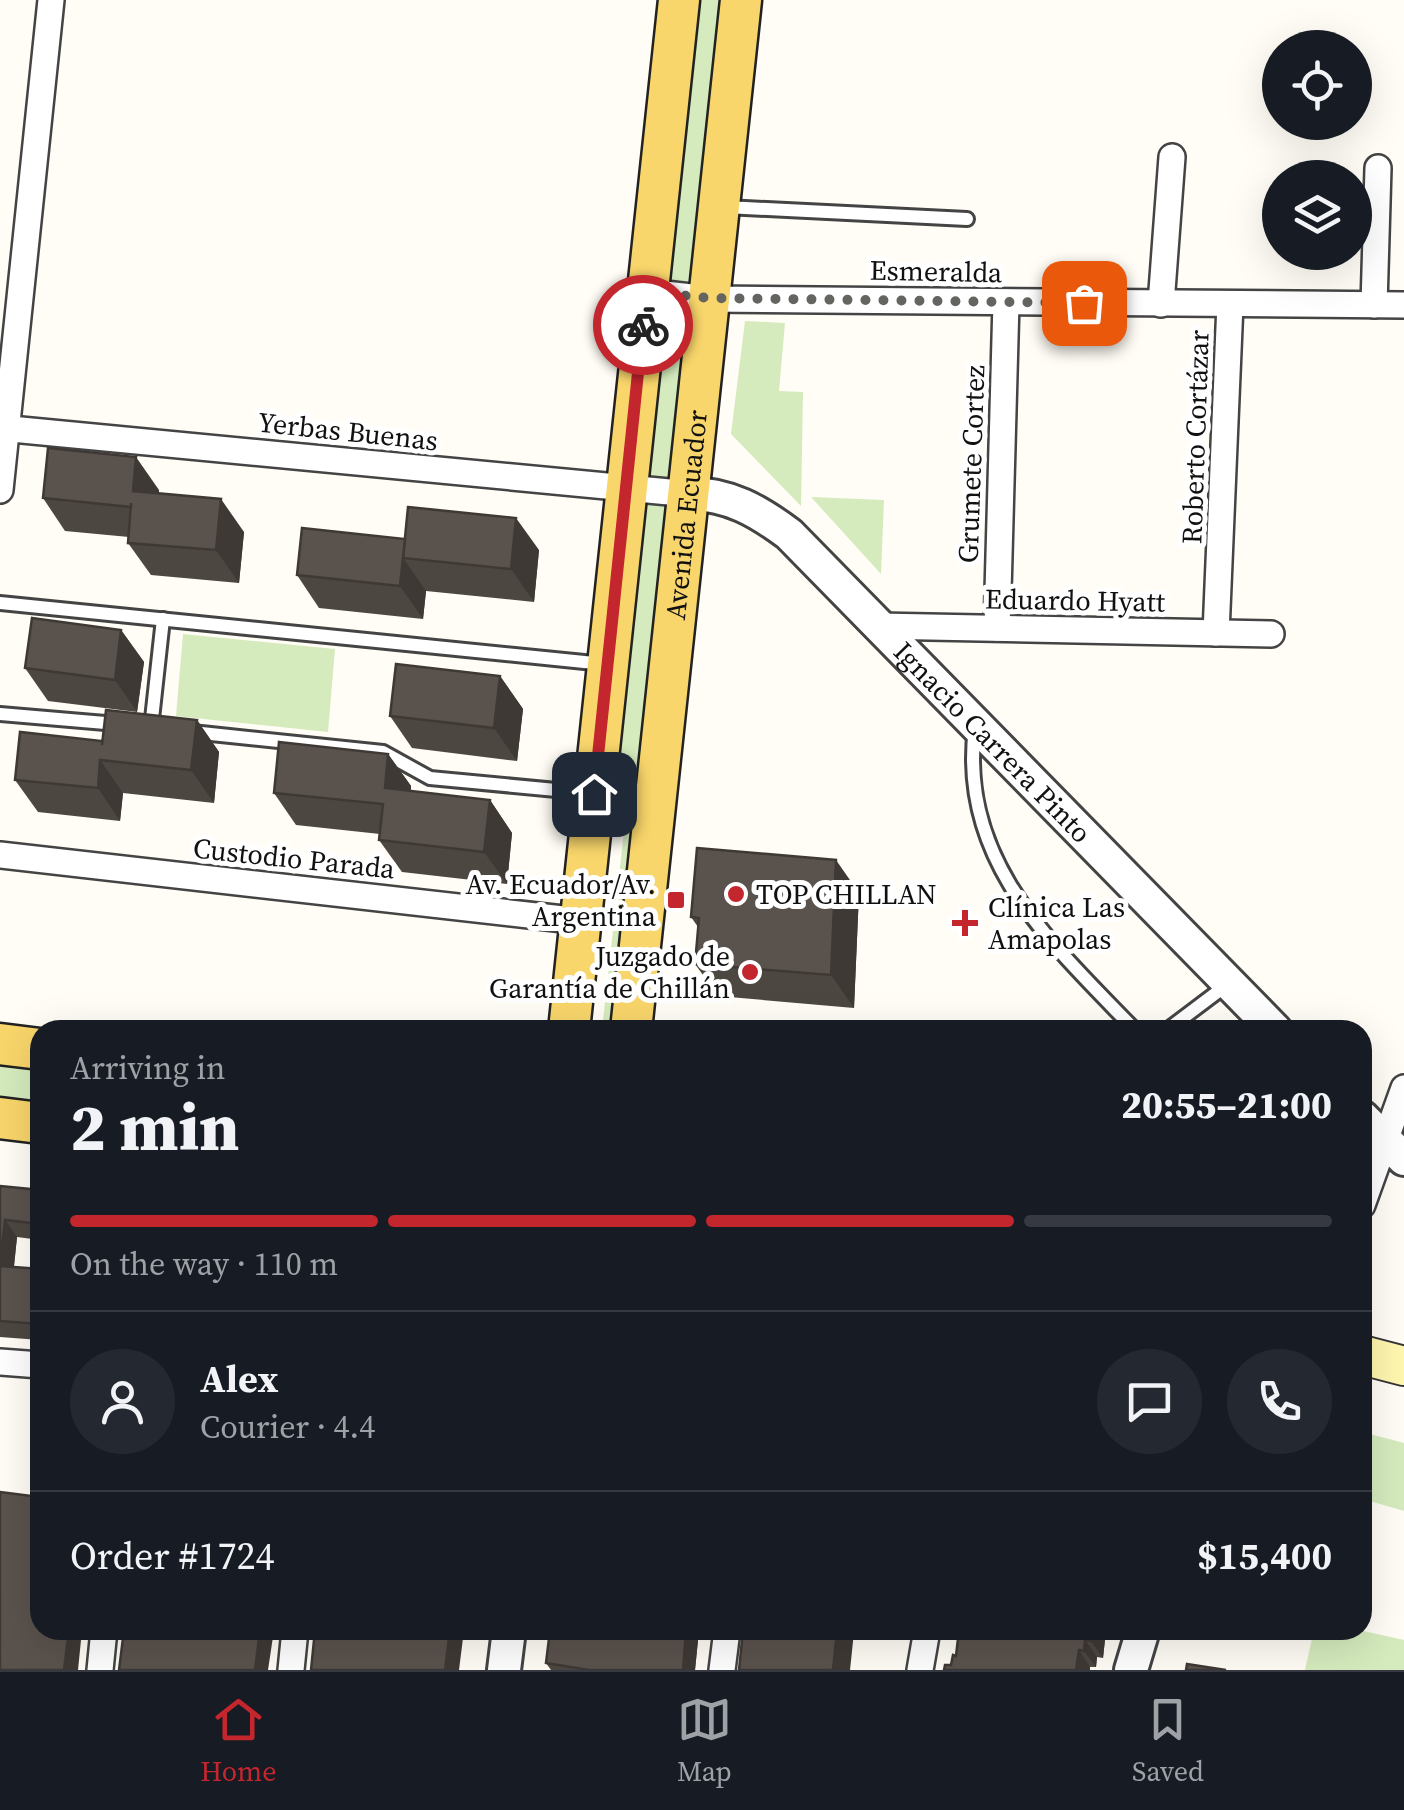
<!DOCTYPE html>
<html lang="en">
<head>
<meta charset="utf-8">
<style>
  :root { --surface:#171b24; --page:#242831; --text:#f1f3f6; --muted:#9ea1a6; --line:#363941; --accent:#c4262e }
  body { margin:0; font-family:"Source Serif 4",serif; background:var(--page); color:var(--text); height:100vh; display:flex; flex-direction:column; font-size:38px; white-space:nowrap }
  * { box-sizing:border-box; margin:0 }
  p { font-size:32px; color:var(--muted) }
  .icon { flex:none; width:55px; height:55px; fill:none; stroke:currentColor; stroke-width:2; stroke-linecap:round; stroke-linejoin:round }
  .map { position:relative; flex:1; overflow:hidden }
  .drawer { position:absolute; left:30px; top:1020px; width:1342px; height:620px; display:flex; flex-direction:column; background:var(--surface); border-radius:30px; box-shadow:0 10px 40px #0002 }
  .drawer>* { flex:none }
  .fabs { position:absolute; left:1262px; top:30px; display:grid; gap:20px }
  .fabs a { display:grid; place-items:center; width:110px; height:110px; border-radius:50%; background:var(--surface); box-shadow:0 10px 40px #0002; font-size:50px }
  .pin { position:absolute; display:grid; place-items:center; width:85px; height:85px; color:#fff; margin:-42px; border-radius:20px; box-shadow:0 5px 15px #0006 }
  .courier { position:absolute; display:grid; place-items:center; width:100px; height:100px; margin:-50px; border:8px solid #c4262e; border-radius:50%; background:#fff; color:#222; box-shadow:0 2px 12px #0007 }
  .overview em { font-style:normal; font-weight:800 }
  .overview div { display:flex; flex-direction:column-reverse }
  .overview { display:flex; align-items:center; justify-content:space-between; height:170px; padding:0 40px }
  h1 { font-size:65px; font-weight:800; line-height:75px }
  .bar { display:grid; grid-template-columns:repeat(4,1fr); gap:15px 10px; align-content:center; height:120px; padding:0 40px }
  .bar i { height:12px; border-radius:8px; background:var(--line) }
  .bar .current { background:var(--accent) }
  .bar p { grid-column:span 4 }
  .line { display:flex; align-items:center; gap:25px; padding:0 40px; border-top:2px solid var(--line) }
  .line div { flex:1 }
  .round { display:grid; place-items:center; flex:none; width:105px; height:105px; border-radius:52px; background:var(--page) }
  .tabs { display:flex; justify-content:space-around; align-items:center; height:140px; border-top:2px solid var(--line); background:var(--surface); font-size:28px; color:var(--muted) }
  .tabs a { display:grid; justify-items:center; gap:5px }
  .tabs .current { color:var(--accent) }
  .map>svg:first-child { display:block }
  .green { fill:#d5ebbd }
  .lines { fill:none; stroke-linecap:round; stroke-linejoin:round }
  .service-casing { stroke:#444; stroke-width:18 }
  .minor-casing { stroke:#444; stroke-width:30 }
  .tertiary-casing { stroke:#444; stroke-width:38 }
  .secondary-casing { stroke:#333; stroke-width:42 }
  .primary-casing { stroke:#222; stroke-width:45 }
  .service { stroke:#fff; stroke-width:12 }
  .minor { stroke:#fff; stroke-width:25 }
  .tertiary { stroke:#fff; stroke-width:32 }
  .secondary { stroke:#fff6b0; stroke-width:38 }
  .primary { stroke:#f9d66b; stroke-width:40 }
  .wall { fill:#4d4742 }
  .shaded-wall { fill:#3f3936 }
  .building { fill:#5a524d; stroke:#3f3936; stroke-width:2.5 }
  .done { stroke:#646461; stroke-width:10; stroke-dasharray:0 18 }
  .route { stroke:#c4262e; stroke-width:12 }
  .poi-dot { fill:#c4262e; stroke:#fff; stroke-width:4 }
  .labels { text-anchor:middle; stroke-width:10; stroke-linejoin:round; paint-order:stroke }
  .street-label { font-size:28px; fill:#111; stroke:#fff }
  .poi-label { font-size:28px; fill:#111; stroke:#fff; text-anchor:end }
</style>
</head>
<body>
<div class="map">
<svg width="1404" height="1670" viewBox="0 0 1404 1670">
  <rect width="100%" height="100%" fill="#fffdf5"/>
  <g class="green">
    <polygon points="693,0 735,0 708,286 667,282"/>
    <polygon points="664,308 695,315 620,1030 602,1030 624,831 619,738"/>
    <polygon points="745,321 785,323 779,391 803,392 801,506 731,434"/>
    <polygon points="811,497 884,500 881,574"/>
    <polygon points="183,634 335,649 328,732 176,716"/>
    <polygon points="0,1063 40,1068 40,1112 0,1108"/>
    <polygon points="1362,1432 1404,1443 1404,1511 1363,1499"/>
    <polygon points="1314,1630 1359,1630 1404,1640 1404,1670 1305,1670"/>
  </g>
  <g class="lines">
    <defs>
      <g id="service">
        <polyline points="726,207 967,219"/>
        <polyline points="0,603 604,664"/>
        <polyline points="0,714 117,724"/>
        <polyline points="151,728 163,619"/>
        <path d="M975,728C958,860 1050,942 1135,1030"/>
        <polyline points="192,732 383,752 430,778 588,793"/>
        <polyline points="1167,1030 1228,984"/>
      </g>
      <g id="minor">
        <polyline points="647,292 709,299 1404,305"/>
        <polyline points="1161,304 1172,157"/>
        <polyline points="1374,305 1378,168"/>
        <polyline points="0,428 690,494"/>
        <polyline points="0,490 51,0"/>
        <polyline points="878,626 1271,634"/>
        <polyline points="997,628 1006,302"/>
        <polyline points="1216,633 1230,304"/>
        <polyline points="0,855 581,921"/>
        <polyline points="1362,1205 1404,1088"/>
        <polyline points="0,1362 40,1365"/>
        <polyline points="100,1670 104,1630"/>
        <polyline points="291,1670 295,1630"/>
        <polyline points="722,1670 727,1630"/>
        <polyline points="920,1670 927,1630"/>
      </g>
      <g id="tertiary">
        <path id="s1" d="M690,494C729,494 758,511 789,534L1275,1030"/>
        <polyline points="1362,1117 1404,1159"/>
        <polyline points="504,1670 509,1630"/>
        <polyline points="1131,1670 1143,1630"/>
      </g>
      <polyline id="secondary" points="1362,1355 1404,1366"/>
      <g id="primary">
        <polyline points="569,1030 679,0"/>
        <path id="s2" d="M631,1030L741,0"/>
        <polyline points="0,1044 40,1049"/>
        <polyline points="0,1118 40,1123"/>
      </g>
    </defs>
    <use href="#service" class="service-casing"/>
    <use href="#minor" class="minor-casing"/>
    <use href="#tertiary" class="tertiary-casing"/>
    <use href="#secondary" class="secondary-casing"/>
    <use href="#primary" class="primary-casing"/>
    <use href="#service" class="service"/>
    <use href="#minor" class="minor"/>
    <use href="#tertiary" class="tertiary"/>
    <use href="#secondary" class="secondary"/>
    <use href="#primary" class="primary"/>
  </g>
  <g class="wall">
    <polygon points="159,490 159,494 244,532 239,583 151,575 128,543 129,537 65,531 43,498"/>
    <polygon points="405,539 539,550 534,602 426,591 423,619 319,608 297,575"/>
    <polygon points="121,630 144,662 137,712 48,701 25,668"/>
    <polygon points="500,676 523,709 517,761 412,748 390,716"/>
    <polygon points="197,720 219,752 214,803 123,793 120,821 38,812 15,780 102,741"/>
    <polygon points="388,754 411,786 411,791 490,800 512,833 507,884 402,872 379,840 380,834 296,825 274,793"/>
    <polygon points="859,893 854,1008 718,996 695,964 698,927 691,917"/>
    <polygon points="0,1186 40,1190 40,1240 17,1237 14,1267 40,1269 40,1340 0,1337"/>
    <polygon points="550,1630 699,1630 695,1670 551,1670 546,1663"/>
    <polygon points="743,1630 881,1630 880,1635 854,1632"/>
    <polygon points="1106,1630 1103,1658 1097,1657 1096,1667 951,1665 956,1656"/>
  </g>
  <g class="shaded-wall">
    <polygon points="136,457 159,490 155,524 133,491"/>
    <polygon points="221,499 244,532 239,583 216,550"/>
    <polygon points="516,518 539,550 534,602 511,569"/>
    <polygon points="403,558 426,591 423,619 400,586"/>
    <polygon points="121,630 144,662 137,712 115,680"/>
    <polygon points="500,676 523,709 517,761 494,728"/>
    <polygon points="197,720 219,752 214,803 191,770"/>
    <polygon points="388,754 411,786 408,821 385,788"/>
    <polygon points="100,760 123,793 120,821 98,788"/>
    <polygon points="490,800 512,833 507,884 484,852"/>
    <polygon points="836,860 859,893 854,1008 831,975"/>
    <polygon points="5,1220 17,1237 12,1283 0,1266"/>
    <polygon points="69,1630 82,1630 78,1670 64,1670"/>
    <polygon points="260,1630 274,1630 268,1670 255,1670"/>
    <polygon points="450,1630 464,1630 459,1670 445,1670"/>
    <polygon points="686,1630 699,1630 695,1670 683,1670"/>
    <polygon points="837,1630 852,1630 854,1632 850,1670 833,1670"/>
    <polygon points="1093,1630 1106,1630 1103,1658 1091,1641"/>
    <polygon points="1085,1640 1097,1657 1096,1667 1084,1651"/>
    <polygon points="1079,1650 1090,1667 1090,1670 1076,1670"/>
  </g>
  <g class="building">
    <polygon points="48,448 136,457 133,491 221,499 216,550 128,543 131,503 131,507 43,498"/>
    <polygon points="408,507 516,518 511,569 403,558"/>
    <polygon points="302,528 405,539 400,586 297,575"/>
    <polygon points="32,618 121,630 115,680 25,668"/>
    <polygon points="396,664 500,676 494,728 390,716"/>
    <polygon points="106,710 197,720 191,770 100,760 98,788 15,780 20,732 102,741 102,745"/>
    <polygon points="279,742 388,754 385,788 490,800 484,852 379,840 383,804 274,793"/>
    <polygon points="697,848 836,860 831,975 695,964 699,918 691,917"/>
    <polygon points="0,1186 40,1190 40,1224 5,1220 0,1266 40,1269 40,1324 0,1321"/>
    <polygon points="0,1492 40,1497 40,1630 69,1630 64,1670 0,1670"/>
    <polygon points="124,1630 260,1630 255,1670 119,1670"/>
    <polygon points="315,1630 450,1630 445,1670 311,1670"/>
    <polygon points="550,1630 686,1630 683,1670 589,1670 546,1663"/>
    <polygon points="743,1630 837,1630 833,1670 739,1670"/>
    <polygon points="959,1630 1093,1630 1091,1641 1085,1640 1084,1651 1079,1650 1076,1670 944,1670 945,1665 951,1665 953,1655 956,1656"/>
    <polygon points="1187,1664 1226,1670 1186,1670"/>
  </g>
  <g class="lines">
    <polyline class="done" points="643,325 647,292 709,298 1084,303"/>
    <polyline class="route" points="594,794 643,325"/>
  </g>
  <g class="poi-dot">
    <circle cx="736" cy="894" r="10"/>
    <rect x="666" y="890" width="20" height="20" rx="5"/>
    <path d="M960 908h10v10h10v10h-10v10h-10v-10h-10v-10h10z"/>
    <circle cx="750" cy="972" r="10"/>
  </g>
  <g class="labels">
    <g class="street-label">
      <text transform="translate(936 271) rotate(1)" y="10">Esmeralda</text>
      <text transform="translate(348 431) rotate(6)" y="10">Yerbas Buenas</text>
      <text transform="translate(1195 437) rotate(-88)" y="10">Roberto Cortázar</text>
      <text transform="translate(971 464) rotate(-88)" y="10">Grumete Cortez</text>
      <text dy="10" stroke="none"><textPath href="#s2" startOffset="518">Avenida Ecuador</textPath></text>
      <text transform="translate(1075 600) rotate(1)" y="10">Eduardo Hyatt</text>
      <text dy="10" stroke="none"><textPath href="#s1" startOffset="400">Ignacio Carrera Pinto</textPath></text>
      <text transform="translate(294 858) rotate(6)" y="10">Custodio Parada</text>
    </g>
    <g class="poi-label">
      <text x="656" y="894">Av. Ecuador/Av.<tspan x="656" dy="32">Argentina</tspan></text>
      <text x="756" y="904" text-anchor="start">TOP CHILLAN</text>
      <text x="988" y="917" text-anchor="start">Clínica Las<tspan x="988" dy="32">Amapolas</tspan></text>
      <text x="730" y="966">Juzgado de<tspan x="730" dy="32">Garantía de Chillán</tspan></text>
    </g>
  </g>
</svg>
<div class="fabs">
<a><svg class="icon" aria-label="locate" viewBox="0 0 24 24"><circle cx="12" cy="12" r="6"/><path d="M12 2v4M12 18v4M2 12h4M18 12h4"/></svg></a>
<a><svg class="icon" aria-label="layers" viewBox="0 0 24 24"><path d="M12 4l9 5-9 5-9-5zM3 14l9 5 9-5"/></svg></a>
</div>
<div class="pin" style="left:1084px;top:303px;background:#ea580c"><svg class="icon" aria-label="bag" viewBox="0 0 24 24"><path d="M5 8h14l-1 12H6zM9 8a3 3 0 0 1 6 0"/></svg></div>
<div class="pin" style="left:594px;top:794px;background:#1f2937"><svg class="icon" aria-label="home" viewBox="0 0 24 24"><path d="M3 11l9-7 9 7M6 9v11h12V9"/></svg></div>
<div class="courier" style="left:643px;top:325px"><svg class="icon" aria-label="bike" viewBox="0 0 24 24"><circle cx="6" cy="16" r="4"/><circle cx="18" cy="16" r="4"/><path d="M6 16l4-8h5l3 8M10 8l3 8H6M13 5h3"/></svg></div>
<section class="drawer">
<div class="overview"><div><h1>2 min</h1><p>Arriving in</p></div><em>20:55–21:00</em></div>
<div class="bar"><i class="current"></i><i class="current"></i><i class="current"></i><i></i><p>On the way · 110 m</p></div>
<div class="line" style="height:180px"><a class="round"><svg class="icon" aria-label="person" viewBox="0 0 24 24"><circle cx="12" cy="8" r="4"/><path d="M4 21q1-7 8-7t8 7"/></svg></a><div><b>Alex</b><p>Courier · 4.4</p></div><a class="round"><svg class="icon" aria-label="chat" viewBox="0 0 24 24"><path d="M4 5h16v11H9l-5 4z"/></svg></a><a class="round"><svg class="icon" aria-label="phone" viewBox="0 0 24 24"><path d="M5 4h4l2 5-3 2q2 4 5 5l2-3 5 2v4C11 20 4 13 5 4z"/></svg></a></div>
<div class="line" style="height:130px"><div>Order #1724</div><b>$15,400</b></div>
</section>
</div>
<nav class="tabs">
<a class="current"><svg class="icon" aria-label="home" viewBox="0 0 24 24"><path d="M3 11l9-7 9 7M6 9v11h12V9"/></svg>Home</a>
<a><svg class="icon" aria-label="map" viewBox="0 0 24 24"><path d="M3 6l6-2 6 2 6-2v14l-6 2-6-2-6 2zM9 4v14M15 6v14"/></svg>Map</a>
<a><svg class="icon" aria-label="saved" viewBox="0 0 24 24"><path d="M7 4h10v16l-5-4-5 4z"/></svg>Saved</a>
</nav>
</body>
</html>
